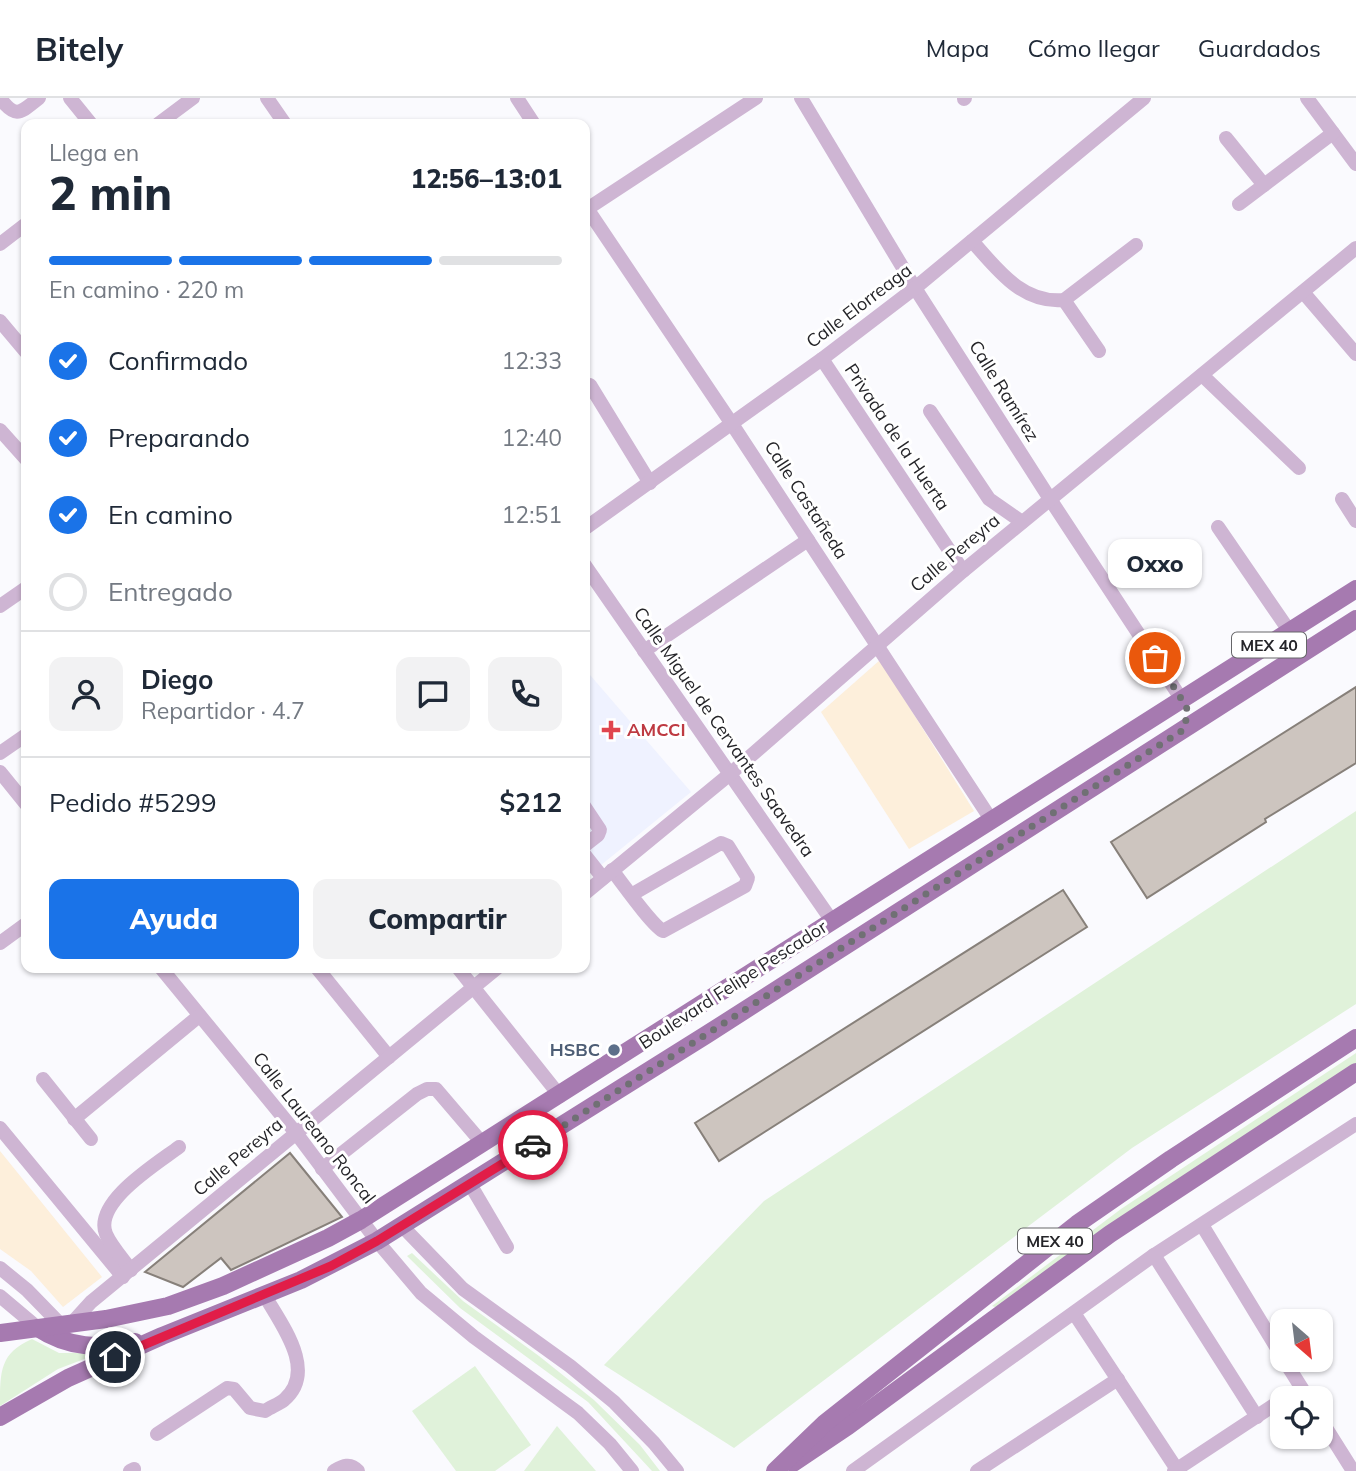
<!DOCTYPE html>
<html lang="es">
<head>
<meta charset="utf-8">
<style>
  :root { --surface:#fff; --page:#f2f2f3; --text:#1f2937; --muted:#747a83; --line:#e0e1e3; --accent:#1a73e8 }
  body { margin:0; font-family:Mulish,sans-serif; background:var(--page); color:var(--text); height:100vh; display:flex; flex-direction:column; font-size:26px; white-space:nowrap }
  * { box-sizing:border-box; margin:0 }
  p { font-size:23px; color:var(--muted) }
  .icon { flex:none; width:38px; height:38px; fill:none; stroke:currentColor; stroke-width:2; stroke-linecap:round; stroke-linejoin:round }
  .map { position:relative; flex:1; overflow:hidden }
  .drawer { position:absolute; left:21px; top:21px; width:569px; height:854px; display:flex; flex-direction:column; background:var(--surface); border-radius:14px; box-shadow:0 2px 5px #0004 }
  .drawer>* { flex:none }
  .needle { width:46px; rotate:152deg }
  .tools { position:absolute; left:1270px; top:1211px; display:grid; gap:14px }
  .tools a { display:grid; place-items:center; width:63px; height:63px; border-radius:14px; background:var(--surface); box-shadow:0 2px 5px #0004; font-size:35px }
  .pin { position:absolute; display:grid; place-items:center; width:60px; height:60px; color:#fff; margin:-30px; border:4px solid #fff; border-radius:50%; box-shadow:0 2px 7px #0007 }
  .courier { position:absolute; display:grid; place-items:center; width:70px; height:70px; margin:-35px; border:5px solid #e11d48; border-radius:50%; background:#fff; color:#222; box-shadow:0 2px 9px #0007 }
  .bubble { position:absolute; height:49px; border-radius:14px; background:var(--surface); box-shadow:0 2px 5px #0004; font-size:23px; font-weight:800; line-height:49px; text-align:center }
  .overview em { font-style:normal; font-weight:800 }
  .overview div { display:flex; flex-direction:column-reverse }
  .overview { display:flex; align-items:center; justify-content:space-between; height:119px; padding:0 28px }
  h1 { font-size:46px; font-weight:800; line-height:52px }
  .bar { display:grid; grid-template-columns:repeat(4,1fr); gap:10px 7px; align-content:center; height:84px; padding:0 28px }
  .bar i { height:9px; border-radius:5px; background:var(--line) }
  .bar .on { background:var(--accent) }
  .bar p { grid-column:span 4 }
  .line { display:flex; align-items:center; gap:18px; padding:0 28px; border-top:2px solid var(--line) }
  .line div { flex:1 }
  .round { display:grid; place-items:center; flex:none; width:74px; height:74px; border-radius:14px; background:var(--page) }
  ol { padding:0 28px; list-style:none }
  li { display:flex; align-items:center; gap:21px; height:77px }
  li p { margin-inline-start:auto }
  li .icon { padding:7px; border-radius:50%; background:var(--accent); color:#fff; stroke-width:4 }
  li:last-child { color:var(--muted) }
  li i { width:38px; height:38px; border:4px solid var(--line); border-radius:50% }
  .action { display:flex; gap:14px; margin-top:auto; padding:14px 28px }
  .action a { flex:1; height:80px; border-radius:14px; background:var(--accent); color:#fff; font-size:28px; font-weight:800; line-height:80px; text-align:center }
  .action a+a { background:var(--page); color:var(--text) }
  header { display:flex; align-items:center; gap:42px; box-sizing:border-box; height:98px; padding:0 35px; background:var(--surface); border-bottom:2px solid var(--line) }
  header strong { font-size:33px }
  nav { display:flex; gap:38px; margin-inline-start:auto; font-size:24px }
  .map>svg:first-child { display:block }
  .commercial { fill:#fdefdb }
  .built { fill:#eff2ff }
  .green { fill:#e0f2da }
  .building { fill:#cdc5bf; stroke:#87807a; stroke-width:2 }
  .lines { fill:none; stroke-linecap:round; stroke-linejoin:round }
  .minor { stroke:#ceb5d3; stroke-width:14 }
  .major { stroke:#a67ab0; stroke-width:18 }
  .done { stroke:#707074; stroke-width:7; stroke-dasharray:0 12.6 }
  .route { stroke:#e11d48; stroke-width:9 }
  .health-dot { fill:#e0444e; stroke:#fff; stroke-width:2.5 }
  .service-dot { fill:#5c6f8a; stroke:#fff; stroke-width:2.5 }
  .labels { text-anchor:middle; stroke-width:6; stroke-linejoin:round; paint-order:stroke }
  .shield { fill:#fff; stroke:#666669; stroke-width:2 }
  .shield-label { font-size:16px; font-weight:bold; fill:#252529 }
  .street-label { font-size:18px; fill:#252529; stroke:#fff }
  .health-label { font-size:18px; font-weight:bold; fill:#be3a42; stroke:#fff; text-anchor:start }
  .service-label { font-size:18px; font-weight:bold; fill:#4e5e75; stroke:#fff; text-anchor:end }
</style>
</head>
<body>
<header>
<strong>Bitely</strong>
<nav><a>Mapa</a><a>Cómo llegar</a><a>Guardados</a></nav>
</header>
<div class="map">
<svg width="1356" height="1373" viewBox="0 0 1356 1373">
  <rect width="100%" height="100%" fill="#fafafe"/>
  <g class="commercial">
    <polygon points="880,562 974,713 909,751 821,614"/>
    <polygon points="0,1053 102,1179 63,1209 31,1173 0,1151"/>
  </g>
  <polygon class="built" points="584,570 691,694 585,780 584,780"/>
  <g class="green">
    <polygon points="1356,713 1356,906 1132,1050 734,1350 604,1267 764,1103"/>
    <polygon points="1356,955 1356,966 1000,1211 992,1208 1121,1111"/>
    <polygon points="412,1155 463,1203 539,1258 594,1302 640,1347 660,1373 652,1373 588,1304 460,1210 407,1158"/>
    <path d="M32,1241L59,1255H100L58,1271L0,1308C0,1273 0,1255 32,1241Z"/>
    <polygon points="475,1268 531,1347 495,1373 456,1373 412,1313"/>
    <polygon points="557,1328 596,1373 524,1373"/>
  </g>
  <g class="building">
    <polygon points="1356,589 1356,665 1265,721 1266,724 1147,800 1111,744"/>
    <polygon points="1063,792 1087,829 719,1063 695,1025"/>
    <polygon points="290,1055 342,1119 231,1172 221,1160 183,1189 145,1174"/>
  </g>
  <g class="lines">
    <g class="minor">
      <path d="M0,0C16,22 21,14 39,0"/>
      <polyline points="70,0 91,26"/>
      <polyline points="267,0 285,26"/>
      <polyline points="517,0 534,26"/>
      <polyline points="801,0 915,190 1050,401 1182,602"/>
      <polyline points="1307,0 1356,66"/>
      <polyline points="964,1 965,0"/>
      <polyline points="158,26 193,0"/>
      <polyline points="1226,40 1264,87"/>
      <polyline points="584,106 732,326 992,723"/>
      <polyline points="1239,106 1333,35"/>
      <polyline points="584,113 756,0"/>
      <path d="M972,143C997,171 1022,206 1064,202L1136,147"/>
      <polyline points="0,146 26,126"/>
      <polyline points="1303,194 1356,256"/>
      <polyline points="1064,202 1099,253"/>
      <polyline points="0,223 26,254"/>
      <polyline points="822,261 963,473"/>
      <polyline points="1202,277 1299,370"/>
      <polyline points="590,287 650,385"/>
      <polyline points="930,313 989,401 1022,424"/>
      <polyline points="0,332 26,361"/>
      <polyline points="1342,401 1356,423"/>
      <polyline points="1218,429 1290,534"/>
      <polyline points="584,431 822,261 915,190 1144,0"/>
      <polyline points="584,466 832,823"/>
      <polyline points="0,508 26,490"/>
      <polyline points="644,553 808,442"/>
      <polyline points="0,655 26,637"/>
      <polyline points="0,674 26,706"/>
      <polyline points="584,708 600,732 598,737 584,748"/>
      <polyline points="584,756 603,780"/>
      <path d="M612,772C623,786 651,826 663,833L745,788L748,780L728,748L721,745L631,797"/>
      <polyline points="584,796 730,676 963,473 1356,150"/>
      <polyline points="0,845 26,826"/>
      <polyline points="161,870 296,1035 377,1143 421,1195 474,1239 578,1315 610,1346 632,1373"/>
      <polyline points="317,870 389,959"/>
      <polyline points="458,870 560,998"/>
      <polyline points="43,981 91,1041"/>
      <polyline points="74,1021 199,918"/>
      <polyline points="0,1030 123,1179"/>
      <polyline points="322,1071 417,996 427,991 436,991 483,1046"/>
      <polyline points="470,1086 507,1149"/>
      <polyline points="1202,1127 1283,1260"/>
      <polyline points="402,1128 463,1191 570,1268 614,1304 654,1345 677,1373"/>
      <polyline points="1154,1157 1257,1319"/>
      <polyline points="0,1170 27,1192 62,1228"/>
      <path d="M131,1172C123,1161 111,1148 106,1136C93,1104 158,1065 179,1049"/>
      <polyline points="0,1198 38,1230"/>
      <polyline points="1074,1215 1178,1373"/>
      <polyline points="71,1226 91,1204 497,870"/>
      <polyline points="1284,1262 1308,1300"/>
      <polyline points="1321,1322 1353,1373"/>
      <path d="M157,1336L227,1290L234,1291L250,1310L265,1313C271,1309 279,1306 284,1302C318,1273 281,1226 265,1198"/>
      <polyline points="130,1373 134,1371"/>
      <path d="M334,1373C343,1368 350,1364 358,1373"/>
      <polyline points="853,1373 1154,1157 1356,1026"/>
      <polyline points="977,1373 1118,1281"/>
      <polyline points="1174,1373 1283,1301"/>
    </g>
    <g class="major">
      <path d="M38,1230C68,1250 100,1251 135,1244"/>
      <polyline points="0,1235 106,1221 168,1208 223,1188 328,1140 361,1122 1356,491"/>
      <polyline points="0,1319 68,1280 162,1238 301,1182 377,1143 706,937 1356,521"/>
      <polyline points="793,1365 848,1328 1110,1136 1356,974"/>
      <polyline points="775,1373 825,1325 1077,1126 1171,1061 1356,940"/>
    </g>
  </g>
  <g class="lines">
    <polyline class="done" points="533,1047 1183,632 1188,615 1186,608 1155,560"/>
    <polyline class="route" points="115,1259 331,1168 377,1143 533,1047"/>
  </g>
  <path class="health-dot" d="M607.5 621.5h7v7h7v7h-7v7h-7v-7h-7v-7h7z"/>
  <circle class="service-dot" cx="614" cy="952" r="7"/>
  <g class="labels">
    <g class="shield">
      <rect x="1232" y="534.5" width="74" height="25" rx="5"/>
      <rect x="1018" y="1130.5" width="74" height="25" rx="5"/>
    </g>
    <g class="shield-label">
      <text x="1269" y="553">MEX 40</text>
      <text x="1055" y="1149">MEX 40</text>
    </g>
    <g class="street-label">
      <text transform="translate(859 208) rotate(-37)" y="6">Calle Elorreaga</text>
      <text transform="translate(1004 293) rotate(58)" y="6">Calle Ramírez</text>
      <text transform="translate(897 339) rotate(56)" y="6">Privada de la Huerta</text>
      <text transform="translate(806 402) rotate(57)" y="6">Calle Castañeda</text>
      <text transform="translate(955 455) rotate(-40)" y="6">Calle Pereyra</text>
      <text transform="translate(724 634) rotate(55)" y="6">Calle Miguel de Cervantes Saavedra</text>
      <text transform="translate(733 887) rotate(-33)" y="6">Boulevard Felipe Pescador</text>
      <text transform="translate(314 1030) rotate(52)" y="6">Calle Laureano Roncal</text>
      <text transform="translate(238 1059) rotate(-40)" y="6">Calle Pereyra</text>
    </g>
    <g class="health-label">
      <text x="627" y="638">AMCCI</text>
    </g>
    <g class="service-label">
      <text x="600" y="958">HSBC</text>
    </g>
  </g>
</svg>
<div class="tools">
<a><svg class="needle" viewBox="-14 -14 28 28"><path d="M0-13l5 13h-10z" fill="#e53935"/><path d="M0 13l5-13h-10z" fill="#747a83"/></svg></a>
<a><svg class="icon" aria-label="locate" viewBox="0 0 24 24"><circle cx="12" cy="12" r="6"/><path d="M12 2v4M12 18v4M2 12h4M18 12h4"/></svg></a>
</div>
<div class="pin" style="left:1155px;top:560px;background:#ea580c"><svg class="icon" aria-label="bag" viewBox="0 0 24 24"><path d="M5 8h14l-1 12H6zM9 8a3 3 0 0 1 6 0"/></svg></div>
<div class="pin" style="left:115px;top:1259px;background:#1f2937"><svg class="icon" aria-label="home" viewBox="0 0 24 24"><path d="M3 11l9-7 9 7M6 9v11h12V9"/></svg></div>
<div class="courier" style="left:533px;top:1047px"><svg class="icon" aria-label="car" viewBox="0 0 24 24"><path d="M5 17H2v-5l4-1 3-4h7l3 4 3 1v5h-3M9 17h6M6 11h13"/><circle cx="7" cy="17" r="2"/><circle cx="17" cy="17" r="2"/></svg></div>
<div class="bubble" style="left:1108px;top:441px;width:94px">Oxxo</div>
<section class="drawer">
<div class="overview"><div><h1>2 min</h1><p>Llega en</p></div><em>12:56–13:01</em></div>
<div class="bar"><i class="on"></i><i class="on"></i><i class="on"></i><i></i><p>En camino · 220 m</p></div>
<ol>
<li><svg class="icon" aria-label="check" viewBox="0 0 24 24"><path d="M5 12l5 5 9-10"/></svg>Confirmado<p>12:33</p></li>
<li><svg class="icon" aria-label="check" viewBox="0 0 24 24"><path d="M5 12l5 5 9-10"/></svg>Preparando<p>12:40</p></li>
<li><svg class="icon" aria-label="check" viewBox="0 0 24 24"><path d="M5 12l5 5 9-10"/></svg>En camino<p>12:51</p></li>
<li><i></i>Entregado</li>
</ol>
<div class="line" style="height:126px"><a class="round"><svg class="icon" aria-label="person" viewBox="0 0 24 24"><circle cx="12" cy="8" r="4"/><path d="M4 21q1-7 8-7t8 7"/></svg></a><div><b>Diego</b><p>Repartidor · 4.7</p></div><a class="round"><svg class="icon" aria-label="chat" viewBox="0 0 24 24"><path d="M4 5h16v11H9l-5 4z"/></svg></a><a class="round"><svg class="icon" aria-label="phone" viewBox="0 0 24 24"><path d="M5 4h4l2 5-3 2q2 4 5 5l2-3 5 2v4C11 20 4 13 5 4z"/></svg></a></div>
<div class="line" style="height:91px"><div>Pedido #5299</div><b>$212</b></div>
<div class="action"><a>Ayuda</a><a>Compartir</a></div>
</section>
</div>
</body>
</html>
